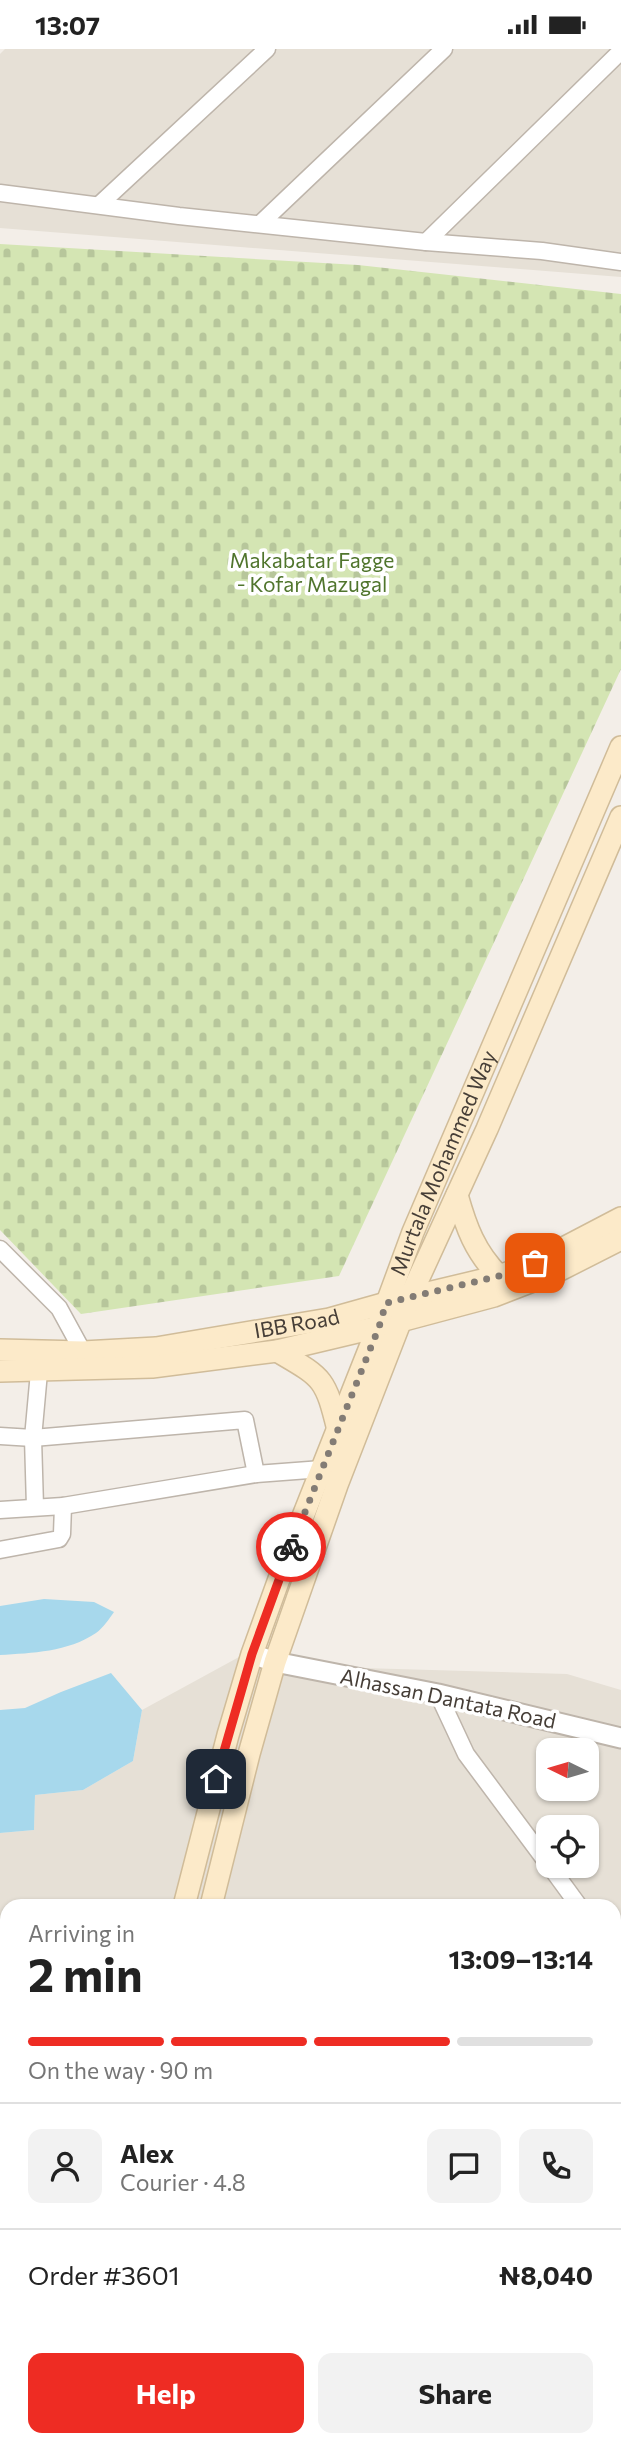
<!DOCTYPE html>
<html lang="en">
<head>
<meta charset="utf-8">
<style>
  :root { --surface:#fff; --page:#f2f2f2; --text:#222; --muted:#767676; --line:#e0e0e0; --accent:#ee2c23 }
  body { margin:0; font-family:Commissioner,sans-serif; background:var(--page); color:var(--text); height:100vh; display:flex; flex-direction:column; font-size:26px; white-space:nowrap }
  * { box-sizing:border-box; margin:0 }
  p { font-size:23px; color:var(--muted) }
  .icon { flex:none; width:38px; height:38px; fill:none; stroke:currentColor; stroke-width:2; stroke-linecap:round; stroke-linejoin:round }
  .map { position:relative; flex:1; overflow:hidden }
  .details { position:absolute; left:0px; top:1850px; width:621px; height:548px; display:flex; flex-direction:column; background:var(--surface); border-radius:21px 21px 0 0; box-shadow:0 2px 5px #0004 }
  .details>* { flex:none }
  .needle { width:46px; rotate:275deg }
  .tools { position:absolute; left:536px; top:1689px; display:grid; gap:14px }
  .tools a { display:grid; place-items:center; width:63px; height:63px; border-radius:14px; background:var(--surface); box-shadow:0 2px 5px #0004; font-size:35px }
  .pin { position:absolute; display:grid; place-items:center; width:60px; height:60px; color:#fff; margin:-30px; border-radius:14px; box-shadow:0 4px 10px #0006 }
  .courier { position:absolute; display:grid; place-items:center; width:70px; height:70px; margin:-35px; border:5px solid #ee2c23; border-radius:50%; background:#fff; color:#222; box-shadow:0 2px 9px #0007 }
  .overview em { font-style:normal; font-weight:700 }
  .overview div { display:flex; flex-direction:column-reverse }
  .overview { display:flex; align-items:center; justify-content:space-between; height:119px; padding:0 28px }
  h1 { font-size:46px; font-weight:700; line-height:52px }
  .bar { display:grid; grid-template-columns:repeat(4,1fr); gap:10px 7px; align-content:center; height:84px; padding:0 28px }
  .bar i { height:9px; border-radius:5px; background:var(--line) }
  .bar .active { background:var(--accent) }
  .bar p { grid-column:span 4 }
  .line { display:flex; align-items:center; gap:18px; padding:0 28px; border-top:2px solid var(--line) }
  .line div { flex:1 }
  .round { display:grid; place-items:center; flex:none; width:74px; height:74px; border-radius:14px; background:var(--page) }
  .button { display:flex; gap:14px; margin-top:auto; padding:14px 28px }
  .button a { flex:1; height:80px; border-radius:14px; background:var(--accent); color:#fff; font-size:28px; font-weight:700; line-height:80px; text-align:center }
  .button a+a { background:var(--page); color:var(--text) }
  .status { display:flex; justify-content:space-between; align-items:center; height:49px; padding:0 35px; background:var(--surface); direction:ltr }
  .status svg { height:19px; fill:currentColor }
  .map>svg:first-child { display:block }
  .residential { fill:#e6e0d6; fill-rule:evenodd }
  .cemetery { fill:url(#cemetery-stones) }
  .water { fill:#a7d8ec }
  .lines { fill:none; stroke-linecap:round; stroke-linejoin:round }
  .minor-casing { stroke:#beb5ab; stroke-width:19 }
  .tertiary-casing { stroke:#beb5ab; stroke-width:23 }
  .secondary-casing { stroke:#d0bc99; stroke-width:24 }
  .minor { stroke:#fff; stroke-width:16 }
  .tertiary { stroke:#fff; stroke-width:19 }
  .secondary { stroke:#fceac9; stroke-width:21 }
  .done { stroke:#837c75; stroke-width:7; stroke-dasharray:0 12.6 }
  .route { stroke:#ee2c23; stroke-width:9 }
  .labels { text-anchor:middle; stroke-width:7; stroke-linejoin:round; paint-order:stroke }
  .park-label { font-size:21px; fill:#50752d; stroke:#fff }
  .street-label { font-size:21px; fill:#463e37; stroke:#fff }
</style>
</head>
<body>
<div class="status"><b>13:07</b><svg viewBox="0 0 49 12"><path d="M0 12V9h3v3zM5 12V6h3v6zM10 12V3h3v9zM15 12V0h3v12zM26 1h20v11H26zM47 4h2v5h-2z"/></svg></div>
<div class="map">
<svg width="621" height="2397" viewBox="0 0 621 2397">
  <defs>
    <pattern id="cemetery-stones" width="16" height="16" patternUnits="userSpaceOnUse" patternTransform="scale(1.75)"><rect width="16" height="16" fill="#d4e5b3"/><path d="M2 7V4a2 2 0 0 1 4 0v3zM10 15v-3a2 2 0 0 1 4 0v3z" fill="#b7c69b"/></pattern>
  </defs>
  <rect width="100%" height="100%" fill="#f3eee8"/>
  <g class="residential">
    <polygon points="5,0 621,0 621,228 0,179 0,5"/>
    <path d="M239,1608L362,1619L567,1625L621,1641V2397H0V2105L5,2104L0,2044V1784L34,1781L35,1746L83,1741L133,1712L142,1661ZM548,1701H586V1740H548ZM548,1778H586V1816H548ZM7,1857H614V2390H7Z"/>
  </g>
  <polygon class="cemetery" points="0,195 358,216 621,245 621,620 339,1227 81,1265 0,1181"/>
  <g class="water">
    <path d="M44,1550L94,1553L114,1563C109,1570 103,1579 96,1584C68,1603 32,1604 0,1606V1557Z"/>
    <polygon points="111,1624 142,1661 133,1712 83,1741 35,1746 34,1781 0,1784 0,1661 25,1659 61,1643"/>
  </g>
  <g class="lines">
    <defs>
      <g id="minor">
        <polyline points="0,144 179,167 426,193 542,202 621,213"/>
        <polyline points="99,156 267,0"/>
        <polyline points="261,174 444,0"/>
        <polyline points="426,193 621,2"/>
        <polyline points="0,1200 59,1259 83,1303"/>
        <polyline points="0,1387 33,1389 245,1371 256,1425"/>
        <polyline points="35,1458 33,1389 39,1323"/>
        <polyline points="0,1461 63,1457 256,1425 322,1420"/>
        <polyline points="0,1501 59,1490 62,1485 63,1457"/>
        <polyline points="438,1645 466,1705 548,1815"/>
        <polyline points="549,1816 579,1857"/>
        <polyline points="614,1888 621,1895"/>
        <polyline points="614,1915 621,1927"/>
        <polyline points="0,1929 7,1930"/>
        <polyline points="0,2075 7,2075"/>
        <polyline points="0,2086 7,2116"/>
        <polyline points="614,2225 621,2224"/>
        <polyline points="0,2312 7,2311"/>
        <polyline points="301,2390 302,2397"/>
        <polyline points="573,2390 574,2397"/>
      </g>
      <polyline id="tertiary" points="252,1605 275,1613 438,1645 621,1689"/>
      <g id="secondary">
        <path d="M457,1146C466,1178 475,1203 499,1227"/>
        <path id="s1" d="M0,1301L83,1303L156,1299L329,1270L386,1254L499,1227L535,1214L621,1169"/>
        <path d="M277,1302C323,1329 325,1328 338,1381"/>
        <polyline points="0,1322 152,1318 277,1302 378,1278 494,1247 556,1223 621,1190"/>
        <path id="s2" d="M184,1857L228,1686L252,1605L288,1505L378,1278L413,1183L621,698"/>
        <polyline points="211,1857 249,1705 275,1613 337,1436 410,1248 487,1080 621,768"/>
        <polyline points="83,2397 84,2390"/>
        <polyline points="106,2397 107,2390"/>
      </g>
    </defs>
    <use href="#minor" class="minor-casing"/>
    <use href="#tertiary" class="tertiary-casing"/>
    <use href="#secondary" class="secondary-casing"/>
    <use href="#minor" class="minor"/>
    <use href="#tertiary" class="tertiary"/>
    <use href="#secondary" class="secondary"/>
  </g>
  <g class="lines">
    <polyline class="done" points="291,1498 379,1278 386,1254 499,1227 535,1214"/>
    <polyline class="route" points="216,1730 252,1605 291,1498"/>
  </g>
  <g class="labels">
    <g class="park-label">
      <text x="312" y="519">Makabatar Fagge<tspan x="312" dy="24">- Kofar Mazugal</tspan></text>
    </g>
    <g class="street-label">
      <text dy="7" stroke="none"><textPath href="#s2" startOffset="788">Murtala Mohammed Way</textPath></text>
      <text dy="7" stroke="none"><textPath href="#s1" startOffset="299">IBB Road</textPath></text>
      <text transform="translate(448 1650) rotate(12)" y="7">Alhassan Dantata Road</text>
    </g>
  </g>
</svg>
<div class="tools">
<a><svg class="needle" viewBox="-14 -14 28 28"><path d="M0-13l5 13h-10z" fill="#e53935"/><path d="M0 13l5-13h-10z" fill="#767676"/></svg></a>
<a><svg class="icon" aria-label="locate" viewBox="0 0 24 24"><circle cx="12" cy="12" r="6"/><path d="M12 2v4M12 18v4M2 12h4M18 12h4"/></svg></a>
</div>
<div class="pin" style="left:535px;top:1214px;background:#ea580c"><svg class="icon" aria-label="bag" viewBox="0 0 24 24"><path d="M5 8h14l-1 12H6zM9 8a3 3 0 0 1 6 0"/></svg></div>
<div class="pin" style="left:216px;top:1730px;background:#1f2937"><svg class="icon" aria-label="home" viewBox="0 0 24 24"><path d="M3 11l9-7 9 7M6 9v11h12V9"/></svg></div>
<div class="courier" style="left:291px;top:1498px"><svg class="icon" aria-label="bike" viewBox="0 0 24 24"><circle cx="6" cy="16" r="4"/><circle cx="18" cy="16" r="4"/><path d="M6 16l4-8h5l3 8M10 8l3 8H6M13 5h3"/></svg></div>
<section class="details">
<div class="overview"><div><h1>2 min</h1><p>Arriving in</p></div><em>13:09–13:14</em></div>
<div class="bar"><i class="active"></i><i class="active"></i><i class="active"></i><i></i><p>On the way · 90 m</p></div>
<div class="line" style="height:126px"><a class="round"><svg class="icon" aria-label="person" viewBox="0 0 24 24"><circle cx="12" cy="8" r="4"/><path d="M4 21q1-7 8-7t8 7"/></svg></a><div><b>Alex</b><p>Courier · 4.8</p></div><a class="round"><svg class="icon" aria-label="chat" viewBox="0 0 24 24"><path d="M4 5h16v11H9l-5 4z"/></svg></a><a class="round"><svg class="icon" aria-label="phone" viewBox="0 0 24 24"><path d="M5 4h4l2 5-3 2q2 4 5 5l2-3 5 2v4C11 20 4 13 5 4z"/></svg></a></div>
<div class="line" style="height:91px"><div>Order #3601</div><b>₦8,040</b></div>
<div class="button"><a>Help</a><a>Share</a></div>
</section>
</div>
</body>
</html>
